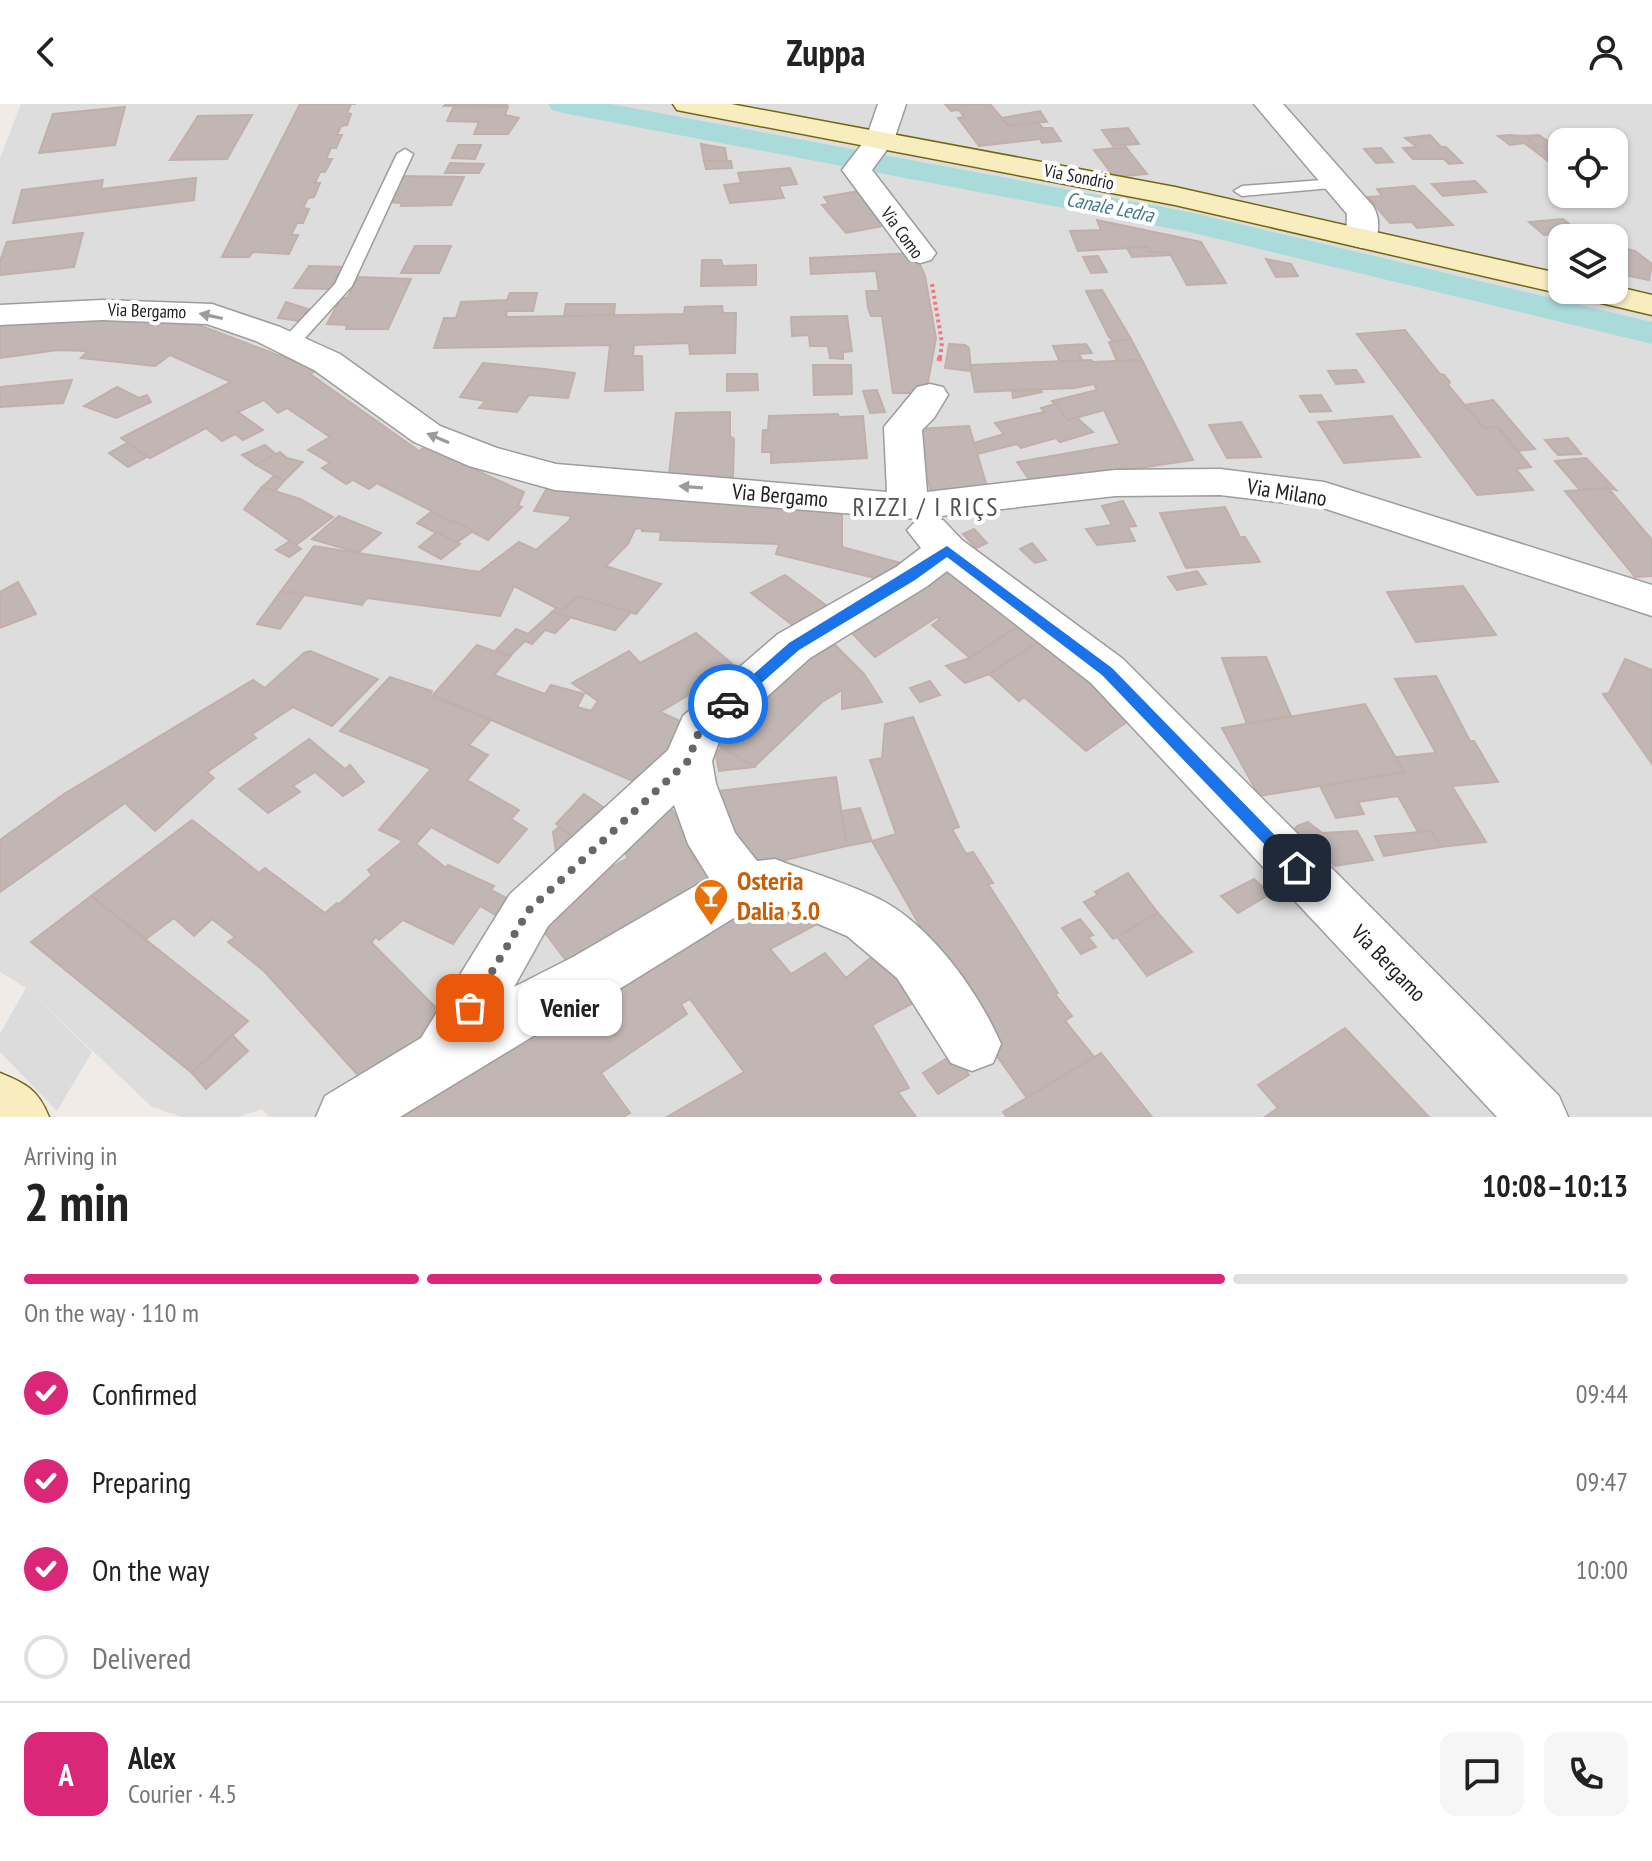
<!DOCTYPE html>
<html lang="en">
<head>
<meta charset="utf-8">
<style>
  :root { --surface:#fff; --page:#f6f6f6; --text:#222; --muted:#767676; --line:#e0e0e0; --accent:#db2777 }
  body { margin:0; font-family:"PT Sans Narrow",sans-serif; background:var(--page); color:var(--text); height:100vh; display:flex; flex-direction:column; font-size:30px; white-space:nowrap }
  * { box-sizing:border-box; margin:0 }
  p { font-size:26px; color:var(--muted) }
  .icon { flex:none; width:44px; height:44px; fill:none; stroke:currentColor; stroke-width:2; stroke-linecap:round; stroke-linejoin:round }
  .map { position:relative; height:1013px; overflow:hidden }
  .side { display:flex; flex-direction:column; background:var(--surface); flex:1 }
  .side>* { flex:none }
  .fabs { position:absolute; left:1548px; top:24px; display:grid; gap:16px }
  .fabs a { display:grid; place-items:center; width:80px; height:80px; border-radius:16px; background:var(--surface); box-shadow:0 2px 6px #0004; font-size:40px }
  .pin { position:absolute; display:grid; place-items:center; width:68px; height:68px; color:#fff; margin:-34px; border-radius:16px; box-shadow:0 4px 12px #0006 }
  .courier { position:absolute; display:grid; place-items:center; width:80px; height:80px; margin:-40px; border:6px solid #1a73e8; border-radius:50%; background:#fff; color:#222; box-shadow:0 2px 10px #0007 }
  .bubble { position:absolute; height:56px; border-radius:16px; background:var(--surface); box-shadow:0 2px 6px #0004; font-size:26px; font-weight:800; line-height:56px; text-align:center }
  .head em { font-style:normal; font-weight:800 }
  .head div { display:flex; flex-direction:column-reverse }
  .head { display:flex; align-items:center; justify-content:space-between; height:136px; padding:0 24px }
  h1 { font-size:52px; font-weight:800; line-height:60px }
  .bar { display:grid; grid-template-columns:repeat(4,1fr); gap:12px 8px; align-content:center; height:96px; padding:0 24px }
  .bar i { height:10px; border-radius:6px; background:var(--line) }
  .bar .on { background:var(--accent) }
  .bar p { grid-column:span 4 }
  .line { display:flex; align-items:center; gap:20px; padding:0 24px; border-top:2px solid var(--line) }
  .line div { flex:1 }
  .round { display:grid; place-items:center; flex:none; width:84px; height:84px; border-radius:16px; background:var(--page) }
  ol { padding:0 24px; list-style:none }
  li { display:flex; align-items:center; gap:24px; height:88px }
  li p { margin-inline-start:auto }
  li .icon { padding:8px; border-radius:50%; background:var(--accent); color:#fff; stroke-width:4 }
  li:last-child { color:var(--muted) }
  li i { width:44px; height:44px; border:4px solid var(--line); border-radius:50% }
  header { display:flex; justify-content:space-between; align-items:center; height:104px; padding:0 24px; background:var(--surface); font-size:36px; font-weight:800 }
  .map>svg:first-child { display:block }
  .residential { fill:#dedddd; fill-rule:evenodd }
  .parking { fill:#dcdcdc }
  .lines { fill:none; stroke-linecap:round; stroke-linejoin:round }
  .canal { fill:#aadbdb; fill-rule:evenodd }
  .building { fill:#c1b6b4; stroke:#c1afaa; stroke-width:2 }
  .lane-casing { stroke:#9d9d9d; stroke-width:3 }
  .street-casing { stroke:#9d9d9d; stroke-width:3 }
  .secondary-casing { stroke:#73680b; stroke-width:3 }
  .path-far1 { stroke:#f37683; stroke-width:4; stroke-dasharray:3 3; stroke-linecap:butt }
  .path { stroke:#f37683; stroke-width:5; stroke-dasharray:4 4; stroke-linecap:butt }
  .lane { fill:#fff; fill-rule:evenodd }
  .street { fill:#fff; fill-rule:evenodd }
  .secondary { fill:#f7edbf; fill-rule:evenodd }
  .oneway { fill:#9b9b9b }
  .route { fill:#1a73e8 }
  .done { stroke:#696766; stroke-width:8; stroke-dasharray:0 14.4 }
  .labels { text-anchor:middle; stroke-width:8; stroke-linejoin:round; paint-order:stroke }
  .far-street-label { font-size:18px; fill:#202020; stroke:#fff }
  .far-water-label { font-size:20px; font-style:italic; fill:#44788d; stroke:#fff }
  .street-label { font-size:22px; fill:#202020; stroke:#fff }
  .quarter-label { font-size:26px; letter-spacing:2px; fill:#535353; stroke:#fff }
  .near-food-label { font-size:26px; font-weight:bold; fill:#c56008; stroke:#fff; text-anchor:start }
</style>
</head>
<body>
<header><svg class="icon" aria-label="back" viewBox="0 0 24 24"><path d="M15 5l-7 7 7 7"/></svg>Zuppa<svg class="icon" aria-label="person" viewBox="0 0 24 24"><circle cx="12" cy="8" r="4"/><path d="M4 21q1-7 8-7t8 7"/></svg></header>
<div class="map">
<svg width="1652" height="1013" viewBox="0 0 1652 1013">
  <rect width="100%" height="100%" fill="#f0ebe7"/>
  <path class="residential" d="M21,0H1652V1013H269L262,1005L239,1013H182L152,1003L26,884L0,868V54ZM1562,38H1614V90H1562ZM1562,134H1614V186H1562Z"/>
  <g class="parking">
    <polygon points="1300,63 1313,77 1239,83 1227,69"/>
    <polygon points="26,884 92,948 57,1007 0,948 0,930"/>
  </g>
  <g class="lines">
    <polygon class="canal" points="548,0 611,0 1189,108 1652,218 1652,240 1189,128 563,9 552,6"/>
  </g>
  <g class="building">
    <polygon points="300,0 356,0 351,0 347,9 351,10 347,21 341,22 337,31 342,31 336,44 331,44 326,55 332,55 325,68 320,68 315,79 320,79 314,93 308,94 303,104 309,105 303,119 297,119 291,131 298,131 289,150 253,148 249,153 222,153"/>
    <polygon points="446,0 505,0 508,1 444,2"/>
    <polygon points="945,0 990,0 1008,21 1038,19 1043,24 1052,24 1061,37 1042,39 1040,35 979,42 958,14 964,13 959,6 951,7"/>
    <polygon points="454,2 508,3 505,11 519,14 508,30 474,30 479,18 447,17"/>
    <polygon points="125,3 115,41 39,49 53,10"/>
    <polygon points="1040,7 1047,18 1008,21 1002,14"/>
    <polygon points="252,11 227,55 170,56 198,12"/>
    <polygon points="1128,24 1139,40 1113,42 1102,26"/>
    <polygon points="1430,31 1441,43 1446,43 1462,59 1449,60 1444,55 1413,55 1403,44 1417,43 1405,34"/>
    <polygon points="1510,31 1524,32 1538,43 1531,44 1524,39 1510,41 1498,32"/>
    <polygon points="1539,31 1562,47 1562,68 1531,44 1538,43 1524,32"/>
    <polygon points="701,40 725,44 727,57 704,57"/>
    <polygon points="458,41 481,41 475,55 452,54"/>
    <polygon points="1126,43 1129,47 1147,70 1114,73 1094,46"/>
    <polygon points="1381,44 1393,58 1376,59 1364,45"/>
    <polygon points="704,57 731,57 732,64 706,65"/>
    <polygon points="450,59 484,60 479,69 445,69"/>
    <polygon points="790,64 797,80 779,82 784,94 730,99 724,81 741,79 738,69"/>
    <polygon points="400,72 464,73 451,101 401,102 402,99 387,98"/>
    <polygon points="196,74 194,96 13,119 22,86 103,76 101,85"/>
    <polygon points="1475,77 1486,88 1443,92 1432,80"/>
    <polygon points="1414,82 1453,121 1417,124 1412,118 1390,119 1368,93 1382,92 1377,85"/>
    <polygon points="858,87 888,121 846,129 822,101 829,100 824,93"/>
    <polygon points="1563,115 1579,128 1544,131 1529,118"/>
    <polygon points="1097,116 1201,138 1226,179 1187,181 1169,148 1150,148 1148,143 1078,147 1070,127 1101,126"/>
    <polygon points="1605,122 1620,134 1599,134 1587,125"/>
    <polygon points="83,129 74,163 0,171 0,157 7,138"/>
    <polygon points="415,142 451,142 439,169 401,169"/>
    <polygon points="1614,142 1635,147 1652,160 1649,176 1614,169"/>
    <polygon points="1148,143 1150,148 1169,148 1170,151 1132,153 1127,144"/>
    <polygon points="915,149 925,172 936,234 926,289 893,289 882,212 871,212 868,204 866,187 879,187 876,167 811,170 810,154"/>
    <polygon points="1098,152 1107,168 1091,169 1083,153"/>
    <polygon points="1266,155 1291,160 1298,172 1276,173"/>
    <polygon points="702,156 721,156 723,162 756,161 756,181 701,182"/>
    <polygon points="309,162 344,163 330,185 294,184"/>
    <polygon points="358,173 411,175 388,225 346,225 347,221 327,220 341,194 347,194"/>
    <polygon points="1102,186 1131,235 1113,237 1109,233 1086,187"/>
    <polygon points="510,189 537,189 533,207 507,207 506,213 684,210 685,203 722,202 723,209 736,209 735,249 690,250 689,239 634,241 633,252 642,252 643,286 605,287 610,241 434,244 444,214 456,214 461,198 507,196"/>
    <polygon points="286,198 308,205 299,217 278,214"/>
    <polygon points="566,200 615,200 614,211 564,212"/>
    <polygon points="847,212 852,247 843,248 843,255 830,254 828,242 810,242 809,231 792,232 791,213"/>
    <polygon points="122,213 199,221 317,266 310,270 419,347 425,343 524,388 518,402 522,403 488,436 377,379 369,385 353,376 346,380 322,364 330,359 308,346 330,333 287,304 278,309 264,296 238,308 263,326 243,336 235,330 222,337 206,324 150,354 121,334 231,278 170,251 155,262 81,254 88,247 58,246 0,254 0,220"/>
    <polygon points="1405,226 1440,270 1444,271 1450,278 1448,281 1484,324 1498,323 1531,363 1516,365 1533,386 1477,391 1357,230"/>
    <polygon points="1131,235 1142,256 1117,257 1109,238"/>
    <polygon points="949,240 965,241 969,244 971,267 945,264"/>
    <polygon points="1086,240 1092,249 1079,250 1082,256 1064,258 1060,258 1053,242"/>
    <polygon points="1091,256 1093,258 1142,256 1193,356 1032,380 1017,358 1120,340 1104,306 1068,316 1052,297 1097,286 1094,280 1074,284 975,288 970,261"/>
    <polygon points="483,259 545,265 575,269 568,294 529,291 517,308 479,304 486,297 460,293"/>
    <polygon points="813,261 851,261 852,290 814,291"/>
    <polygon points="1356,266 1364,278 1336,280 1328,267"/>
    <polygon points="727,270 757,270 758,286 727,287"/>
    <polygon points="72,276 63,299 0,303 0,283"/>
    <polygon points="117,283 139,294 147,291 151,298 116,314 84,302"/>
    <polygon points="877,286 885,308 870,309 863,287"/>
    <polygon points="1041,286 1042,288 1013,294 1012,287"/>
    <polygon points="1321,291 1331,307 1310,308 1300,292"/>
    <polygon points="1493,296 1527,336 1535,345 1517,347 1498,323 1484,324 1465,301"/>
    <polygon points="1055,300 1068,316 1076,313 1093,328 1060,338 1056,334 1021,344 1017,340 977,350 974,339 1004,330 995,319 1044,308 1041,304"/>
    <polygon points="730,308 730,332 734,335 733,373 669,370 676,309"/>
    <polygon points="838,310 839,313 863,312 867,354 771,359 771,348 762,348 763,326 768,326 769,312"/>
    <polygon points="1392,312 1420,353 1344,359 1318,318"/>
    <polygon points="1241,318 1261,353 1227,354 1209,321"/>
    <polygon points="969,322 988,386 931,389 916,325"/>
    <polygon points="1568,334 1581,350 1558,351 1545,336"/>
    <polygon points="127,339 147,353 128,363 109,349"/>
    <polygon points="265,341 277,351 256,361 242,351"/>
    <polygon points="280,348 287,354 303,358 284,377 256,361"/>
    <polygon points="1586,354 1616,386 1608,384 1580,386 1555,357"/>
    <polygon points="274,372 284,377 275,387 262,383"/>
    <polygon points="550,379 789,396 842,410 842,443 908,461 887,477 776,450 779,440 660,436 661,428 642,427 641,424 635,425 628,440 606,462 661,480 636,510 578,492 562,507 514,482 500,512 367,494 362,501 281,487 314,442 479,468 519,438 536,446 569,417 571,412 534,407"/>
    <polygon points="262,383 300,395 333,413 296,441 244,405"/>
    <polygon points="1608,384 1652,436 1652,472 1635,473 1565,387"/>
    <polygon points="1123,397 1136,422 1128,423 1135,437 1097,441 1086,425 1112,421 1102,402"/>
    <polygon points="1225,403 1240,433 1245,433 1260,458 1186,464 1160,409"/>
    <polygon points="431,408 452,419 455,417 473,427 456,439 417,419"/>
    <polygon points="339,412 356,419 381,429 358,449 312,435"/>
    <polygon points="974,425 987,439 976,444 963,430"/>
    <polygon points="437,428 460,440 441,455 419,443"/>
    <polygon points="290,437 301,445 289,453 276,446"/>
    <polygon points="1032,439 1046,456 1035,459 1020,445"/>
    <polygon points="949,467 1020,521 970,554 932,521 940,515 937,513 875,553 848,525"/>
    <polygon points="1197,467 1206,480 1177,486 1168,473"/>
    <polygon points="785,471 834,507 799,526 751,489"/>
    <polygon points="18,478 36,510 0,524 0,488"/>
    <polygon points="1463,482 1496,531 1416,538 1387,488"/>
    <polygon points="281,487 305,490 280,525 257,520"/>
    <polygon points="578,492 631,508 615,526 552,508 557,504 562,507"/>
    <polygon points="552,508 571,513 555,529 545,526 532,540 525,537 510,552 496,546 516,525 528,530"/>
    <polygon points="1020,521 1038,538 989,570 965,579 946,562 970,554"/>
    <polygon points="696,529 736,563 660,608 691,622 649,684 433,591 477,541 510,553 494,571 545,590 551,581 584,590 577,603 591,607 598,597 572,579 629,547 640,559"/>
    <polygon points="1041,537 1135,612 1086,647 1024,593 1019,597 989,570"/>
    <polygon points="835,541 864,570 882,598 842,605 842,586 822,598 754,663 709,635 775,575"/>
    <polygon points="310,547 378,575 332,622 293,603 252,630 256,634 207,668 214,674 155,727 125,699 0,788 0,736 64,690 253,576 265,584 304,549"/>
    <polygon points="1266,553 1291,612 1247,620 1222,554"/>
    <polygon points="1625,555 1652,566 1652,660 1603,590 1609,589"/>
    <polygon points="1436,572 1470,637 1474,637 1498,678 1452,682 1486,738 1441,743 1431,727 1418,728 1398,692 1358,698 1364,710 1336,714 1320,682 1404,668 1395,653 1436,649 1395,575"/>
    <polygon points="390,573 432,587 430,592 491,616 469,641 488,651 467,676 519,706 511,715 527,725 498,759 431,723 416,740 446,764 448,761 494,782 491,786 518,800 511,820 480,802 453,840 403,816 379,836 376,833 371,838 446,914 363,977 264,867 228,838 235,833 212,815 194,832 174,814 146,835 91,792 192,716 259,769 265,764 325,809 337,799 339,800 372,771 368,766 403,737 379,726 431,665 340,627"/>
    <polygon points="930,577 940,591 920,598 910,584"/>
    <polygon points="1365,600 1404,668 1259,692 1222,624"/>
    <polygon points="913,613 959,723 952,725 966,750 973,748 993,779 988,780 1058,889 1055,890 1072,912 1065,917 1095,954 1027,994 981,930 872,737 896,730 870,656 882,654 885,620"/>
    <polygon points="309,635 345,665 350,661 364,678 343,692 315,668 293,682 300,688 268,709 239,685"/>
    <polygon points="721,643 754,663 719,667 716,651"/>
    <polygon points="836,673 847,742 759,762 728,735 717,687"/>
    <polygon points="584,690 621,715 588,745 556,720"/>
    <polygon points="663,692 698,746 690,749 719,784 577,871 533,813 564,790 628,754 614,731"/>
    <polygon points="860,704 872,737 847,742 841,707"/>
    <polygon points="1308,718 1322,729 1357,727 1373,756 1335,762 1293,727 1297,722"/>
    <polygon points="559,723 582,740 558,762 553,728"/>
    <polygon points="1431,727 1441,743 1384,752 1375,732"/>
    <polygon points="1128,769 1158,809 1113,835 1084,798 1098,791 1095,788"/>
    <polygon points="1254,775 1270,790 1238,809 1221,792"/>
    <polygon points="763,786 821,818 770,845 791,870 825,849 846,874 879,847 919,896 872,921 909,984 898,988 916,1013 667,1013 744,968 690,895 681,900 687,910 601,969 630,1009 623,1013 379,1013"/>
    <polygon points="91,792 248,917 192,969 31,838"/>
    <polygon points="1158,809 1192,848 1147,872 1117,833"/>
    <polygon points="1080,815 1093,831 1088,833 1096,843 1081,850 1062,824"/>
    <polygon points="1345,924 1429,1013 1265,1013 1278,1004 1258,981"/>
    <polygon points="232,931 248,947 206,985 192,969"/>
    <polygon points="1101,949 1152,1013 1007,1013 1003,1008"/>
    <polygon points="954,950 969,971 938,990 923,969"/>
  </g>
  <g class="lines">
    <defs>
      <g id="lane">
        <polygon points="405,45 413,50 352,182 296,244 282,244 279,240 282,236 335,180 397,50"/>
        <polygon points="1336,75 1342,77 1342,83 1242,92 1234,87 1242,82"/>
      </g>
      <g id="street">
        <polygon points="878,0 906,0 894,36 872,66 936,149 931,156 920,159 909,156 842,66 866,35"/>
        <path d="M1254,0H1283L1373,102C1380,113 1380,130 1373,141L1362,144L1351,141L1346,134L1347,110Z"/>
        <path d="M102,196L212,200L280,223L340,250L440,322L497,344L556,360L887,388L884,323L917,283L930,280L943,283L948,291L934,314L922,326L927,388L1115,366L1220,365L1324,378L1652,481V512L1320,403L1220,391L1115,392L932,413L943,416L962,436L1123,555L1559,992L1568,1013H1497L1091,579L947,467L926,483L810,554L720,635L712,657L716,680L735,729L757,757L775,755C809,768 853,781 885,798C934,826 979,889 1001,940L993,959L972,967L951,959L897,874L847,832L773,801L753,802L613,889L568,911L400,1013H316L325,992L421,934L510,790L668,646L683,612L778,530L896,463L921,444L907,426L918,415L555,386L469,362L414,338L314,266L256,237L207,220L102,216L0,221V201ZM674,701L688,740L709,774L573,853L514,883L548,822Z"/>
      </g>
      <g id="secondary">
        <polygon points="673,0 731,0 1175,83 1562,170 1562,186 1614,186 1614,182 1652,191 1652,211 1576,193 1572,187 1562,190 1175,101 687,8 677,6"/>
        <path d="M0,969C27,980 38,986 49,1013H0Z"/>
      </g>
    </defs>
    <use href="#lane" class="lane-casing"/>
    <use href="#street" class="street-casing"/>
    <use href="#secondary" class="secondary-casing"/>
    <polyline class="path-far1" points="932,180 942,239 940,254"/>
    <polyline class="path" points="939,257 940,252"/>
    <use href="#lane" class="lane"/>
    <use href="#street" class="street"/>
    <use href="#secondary" class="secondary"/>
  </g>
  <defs><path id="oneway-solid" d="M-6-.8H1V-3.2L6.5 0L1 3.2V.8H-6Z" transform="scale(2)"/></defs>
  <g class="oneway">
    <use href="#oneway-solid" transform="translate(211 212) rotate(-168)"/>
    <use href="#oneway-solid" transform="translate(438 334) rotate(-157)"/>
    <use href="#oneway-solid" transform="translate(691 383) rotate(-176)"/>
  </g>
  <polygon class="route" points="947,442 1112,564 1302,759 1302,768 1291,768 1102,571 947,453 915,476 799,546 733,604 723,604 723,597 789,539"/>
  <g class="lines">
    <polyline class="done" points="470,904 529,806 688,657 700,625 728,600"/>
  </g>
  <defs>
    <symbol id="bar-pin" viewBox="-11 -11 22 30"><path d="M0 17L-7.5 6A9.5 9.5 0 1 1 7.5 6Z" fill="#e8710a" stroke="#fff"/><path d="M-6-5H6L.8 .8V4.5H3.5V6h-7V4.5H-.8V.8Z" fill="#fff"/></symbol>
  </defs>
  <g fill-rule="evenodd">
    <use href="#bar-pin" x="691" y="772" width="40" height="54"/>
  </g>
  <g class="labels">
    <g class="far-street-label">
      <text transform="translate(1079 73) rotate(11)" y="6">Via Sondrio</text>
      <text transform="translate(902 129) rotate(54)" y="6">Via Como</text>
      <text transform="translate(147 207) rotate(2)" y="6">Via Bergamo</text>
    </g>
    <g class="far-water-label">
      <text transform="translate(1110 103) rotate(11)" y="7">Canale Ledra</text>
    </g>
    <g class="street-label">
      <text transform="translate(1287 388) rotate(9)" y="8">Via Milano</text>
      <text transform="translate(780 391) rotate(5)" y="8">Via Bergamo</text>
      <text transform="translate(1389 859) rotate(46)" y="8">Via Bergamo</text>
    </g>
    <g class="quarter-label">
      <text x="926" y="412">RIZZI / I RIÇS</text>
    </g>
    <g class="near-food-label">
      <text x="737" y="786">Osteria<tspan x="737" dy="30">Dalia 3.0</tspan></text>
    </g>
  </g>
</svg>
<div class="fabs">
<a><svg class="icon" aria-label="locate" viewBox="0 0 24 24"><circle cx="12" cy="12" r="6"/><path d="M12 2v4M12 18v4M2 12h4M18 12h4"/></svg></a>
<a><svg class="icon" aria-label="layers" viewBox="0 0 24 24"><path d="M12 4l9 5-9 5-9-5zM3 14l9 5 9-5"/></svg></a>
</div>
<div class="pin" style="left:470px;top:904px;background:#ea580c"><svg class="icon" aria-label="bag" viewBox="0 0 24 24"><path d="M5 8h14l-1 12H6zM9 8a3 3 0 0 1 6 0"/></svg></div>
<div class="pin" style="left:1297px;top:764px;background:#1f2937"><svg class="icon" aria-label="home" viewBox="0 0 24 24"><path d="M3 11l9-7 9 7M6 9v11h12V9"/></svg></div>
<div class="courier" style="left:728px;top:600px"><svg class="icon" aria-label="car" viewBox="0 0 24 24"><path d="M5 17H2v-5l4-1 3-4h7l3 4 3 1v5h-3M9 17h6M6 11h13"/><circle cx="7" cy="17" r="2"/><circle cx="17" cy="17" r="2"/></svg></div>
<div class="bubble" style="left:518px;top:876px;width:104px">Venier</div>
</div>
<section class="side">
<div class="head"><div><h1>2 min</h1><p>Arriving in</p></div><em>10:08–10:13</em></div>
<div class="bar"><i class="on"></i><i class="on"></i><i class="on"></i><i></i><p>On the way · 110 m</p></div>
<ol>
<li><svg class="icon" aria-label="check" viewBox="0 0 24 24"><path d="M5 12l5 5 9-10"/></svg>Confirmed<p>09:44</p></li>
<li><svg class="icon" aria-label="check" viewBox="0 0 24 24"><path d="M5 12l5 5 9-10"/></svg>Preparing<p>09:47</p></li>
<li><svg class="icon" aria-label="check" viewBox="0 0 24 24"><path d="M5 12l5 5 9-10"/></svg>On the way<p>10:00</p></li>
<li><i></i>Delivered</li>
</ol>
<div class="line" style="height:144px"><b class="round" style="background:var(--accent);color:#fff">A</b><div><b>Alex</b><p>Courier · 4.5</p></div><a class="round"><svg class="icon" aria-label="chat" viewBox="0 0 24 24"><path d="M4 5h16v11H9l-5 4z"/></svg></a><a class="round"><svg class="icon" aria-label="phone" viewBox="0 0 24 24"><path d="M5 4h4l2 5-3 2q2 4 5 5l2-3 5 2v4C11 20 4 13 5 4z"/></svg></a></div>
</section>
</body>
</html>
